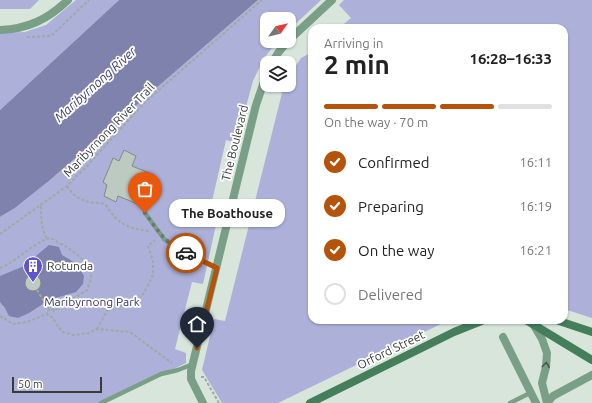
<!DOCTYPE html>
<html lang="en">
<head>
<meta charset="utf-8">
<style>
  :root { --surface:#fff; --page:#f6f6f6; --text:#222; --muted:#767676; --line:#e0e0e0; --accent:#b45309 }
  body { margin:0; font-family:Ubuntu,sans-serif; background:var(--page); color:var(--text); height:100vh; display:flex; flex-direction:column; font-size:15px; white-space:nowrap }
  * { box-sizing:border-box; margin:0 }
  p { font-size:13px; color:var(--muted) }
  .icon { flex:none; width:22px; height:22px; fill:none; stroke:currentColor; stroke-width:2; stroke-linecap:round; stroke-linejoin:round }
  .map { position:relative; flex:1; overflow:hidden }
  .side { position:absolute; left:308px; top:24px; width:260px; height:300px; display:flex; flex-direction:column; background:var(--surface); border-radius:12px; box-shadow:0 1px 3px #0004 }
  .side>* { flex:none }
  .needle { width:26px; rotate:56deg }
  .buttons { position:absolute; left:260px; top:12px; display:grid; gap:8px }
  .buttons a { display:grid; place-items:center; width:36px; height:36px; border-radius:8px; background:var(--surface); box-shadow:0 1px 3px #0004; font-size:20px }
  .scale { position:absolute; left:12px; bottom:10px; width:90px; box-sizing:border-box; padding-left:4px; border:2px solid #373c39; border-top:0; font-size:11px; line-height:14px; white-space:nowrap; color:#373c39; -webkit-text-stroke:3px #fff; paint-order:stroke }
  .pin { position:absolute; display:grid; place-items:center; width:34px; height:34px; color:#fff; margin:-41px -17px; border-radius:50% 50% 50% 0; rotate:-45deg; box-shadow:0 0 4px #0007 }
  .pin .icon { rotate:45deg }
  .courier { position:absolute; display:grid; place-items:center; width:40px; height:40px; margin:-20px; border:3px solid #b45309; border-radius:50%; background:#fff; color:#222; box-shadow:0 1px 5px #0007 }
  .bubble { position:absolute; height:28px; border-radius:12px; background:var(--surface); box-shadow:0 1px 3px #0004; font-size:13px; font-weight:700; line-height:28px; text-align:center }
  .headline em { font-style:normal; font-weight:700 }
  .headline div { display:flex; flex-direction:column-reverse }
  .headline { display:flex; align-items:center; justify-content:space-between; height:68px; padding:0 16px }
  h1 { font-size:26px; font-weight:700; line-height:30px }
  .bar { display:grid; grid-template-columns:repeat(4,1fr); gap:6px 4px; align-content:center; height:48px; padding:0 16px }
  .bar i { height:5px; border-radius:3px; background:var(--line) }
  .bar .selected { background:var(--accent) }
  .bar p { grid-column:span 4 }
  ol { padding:0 16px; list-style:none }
  li { display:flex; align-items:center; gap:12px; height:44px }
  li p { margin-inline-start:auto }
  li .icon { padding:4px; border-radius:50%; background:var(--accent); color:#fff; stroke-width:4 }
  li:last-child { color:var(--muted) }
  li i { width:22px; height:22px; border:2px solid var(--line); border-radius:50% }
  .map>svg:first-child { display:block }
  .green { fill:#adb1d9 }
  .water { fill:#7f82ac }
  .building { fill:#bdcac1; stroke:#7f8b83 }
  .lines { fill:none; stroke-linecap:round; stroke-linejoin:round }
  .path { stroke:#9ea9a1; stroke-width:2; stroke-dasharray:3 2; stroke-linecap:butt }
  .service { stroke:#799f86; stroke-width:4.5 }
  .minor { stroke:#799f86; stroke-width:8 }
  .tertiary { stroke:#799f86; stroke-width:8 }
  .secondary { stroke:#447e5a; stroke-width:8 }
  .oneway { stroke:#48554c }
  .done { stroke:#6f7772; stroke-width:4; stroke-dasharray:0 7.2 }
  .route { stroke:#b45309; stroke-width:5 }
  .labels { text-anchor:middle; stroke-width:3.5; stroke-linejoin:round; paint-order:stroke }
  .street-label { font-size:12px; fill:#373c39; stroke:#fff }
  .poi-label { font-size:12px; fill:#373c39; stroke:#fff; text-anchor:start }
  .park-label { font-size:12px; fill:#333369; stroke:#fff }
  .water-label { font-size:13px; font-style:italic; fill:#383970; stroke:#fff }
</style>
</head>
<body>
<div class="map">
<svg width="592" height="403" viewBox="0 0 592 403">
  <rect width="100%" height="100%" fill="#d8e5db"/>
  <g class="green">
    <polygon points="0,0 39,0 30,9 0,9"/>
    <polygon points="76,0 119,0 0,110 0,33 25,32 46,25"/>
    <polygon points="258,0 321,0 289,30 289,19 267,19 267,41 277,41 263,60 253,81 236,143 226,140 207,223 216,225 203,284 192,282 175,349 186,353 186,363 104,403 0,403 0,217 15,208 50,180"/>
    <polygon points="344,0 592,0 592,318 564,309 564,28 339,28 351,18 339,5"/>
    <polygon points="312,52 312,320 449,320 278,403 222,403 202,370 214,319 225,321 284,85 289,85 289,76 301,58"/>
  </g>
  <g class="water">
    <polygon points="119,0 258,0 50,180 15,208 0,217 0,110"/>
    <polygon points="49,245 59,247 62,255 77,264 84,276 83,284 76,292 49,300 29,313 18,318 9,316 5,308 0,302 0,276 24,266"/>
  </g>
  <g class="building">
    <polygon points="124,150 136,156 132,166 154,175 140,205 118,196 116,202 104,196 107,185 103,182 109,168 113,158 119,161"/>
    <circle cx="33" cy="283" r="8"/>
  </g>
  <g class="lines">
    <g class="path">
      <polyline points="27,37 51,36 89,0"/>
      <path d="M67,186C77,202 88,202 105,204C118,224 126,228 149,231"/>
      <path d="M41,206C41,218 41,228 47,239"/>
      <polyline points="0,234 67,186 86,167 144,103 262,0"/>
      <path d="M0,268C18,261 32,243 50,238C64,245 91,259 91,278C90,282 88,287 87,290L54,311L52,309L47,311V314"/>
      <polyline points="37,290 49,309"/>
      <polyline points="0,316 13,324 27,322 47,314 49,316 52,317 62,332 74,335 88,333 97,329 130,332 172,363"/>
      <polyline points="97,329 107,311 140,299 147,287 153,275 153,261 148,246 155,240"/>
      <polyline points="201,377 204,377 219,403"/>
    </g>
    <g class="service">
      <polyline points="145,213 164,239 176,248 217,268"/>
      <polyline points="101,403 161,374 178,370 193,364"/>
      <polyline points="510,403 530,393"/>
    </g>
    <g class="minor">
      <path d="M0,30C28,29 48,19 68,0"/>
      <polyline points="289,40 332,0"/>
      <polyline points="272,63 278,53 288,41"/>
      <polyline points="503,337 536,403"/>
      <polyline points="203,403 191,379 191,371 256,105 267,73"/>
    </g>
    <g class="tertiary">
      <polyline points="533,324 542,339 547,353 546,367 542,383 547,403"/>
      <polyline points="547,403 553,396 592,375"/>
    </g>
    <g class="secondary">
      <polyline points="526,320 592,360"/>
      <polyline points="556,320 592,332"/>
      <polyline points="310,403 454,332 484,320"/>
    </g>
  </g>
  <defs><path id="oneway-chevron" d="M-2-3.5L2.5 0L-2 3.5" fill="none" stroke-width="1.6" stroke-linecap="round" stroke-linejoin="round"/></defs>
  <use class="oneway" href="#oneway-chevron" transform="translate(546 365) rotate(-83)"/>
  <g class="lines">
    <path class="done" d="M145,213C159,232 164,242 186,253"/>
    <polyline class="route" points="186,253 217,268 197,348"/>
  </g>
  <defs>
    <symbol id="building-pin" viewBox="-11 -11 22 30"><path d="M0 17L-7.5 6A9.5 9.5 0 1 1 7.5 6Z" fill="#5c55cd" stroke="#fff"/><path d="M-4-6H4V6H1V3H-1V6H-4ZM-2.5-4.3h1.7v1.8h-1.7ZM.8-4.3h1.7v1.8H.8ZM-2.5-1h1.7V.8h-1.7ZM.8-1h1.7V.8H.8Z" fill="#fff"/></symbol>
  </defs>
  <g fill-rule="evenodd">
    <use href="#building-pin" x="22" y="255" width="22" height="30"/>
  </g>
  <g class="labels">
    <g class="street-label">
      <text transform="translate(109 130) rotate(-46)" y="4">Maribyrnong River Trail</text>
      <text transform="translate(235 143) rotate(-76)" y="4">The Boulevard</text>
      <text transform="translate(391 350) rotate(-26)" y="4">Orford Street</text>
    </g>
    <g class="poi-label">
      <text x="47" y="270">Rotunda</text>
    </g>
    <g class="park-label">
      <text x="92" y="306">Maribyrnong Park</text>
    </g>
    <g class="water-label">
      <text transform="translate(95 84) rotate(-42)" y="5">Maribyrnong River</text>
    </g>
  </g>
</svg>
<div class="buttons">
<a><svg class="needle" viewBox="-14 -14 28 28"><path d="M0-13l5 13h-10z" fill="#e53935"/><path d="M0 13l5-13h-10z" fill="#767676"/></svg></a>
<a><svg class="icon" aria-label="layers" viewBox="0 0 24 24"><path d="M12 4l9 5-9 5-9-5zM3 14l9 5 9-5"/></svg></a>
</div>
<div class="scale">50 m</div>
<div class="pin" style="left:145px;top:213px;background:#ea580c"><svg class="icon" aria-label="bag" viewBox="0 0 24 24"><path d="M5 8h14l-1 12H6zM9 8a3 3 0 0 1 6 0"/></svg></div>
<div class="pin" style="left:197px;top:348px;background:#1f2937"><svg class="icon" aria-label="home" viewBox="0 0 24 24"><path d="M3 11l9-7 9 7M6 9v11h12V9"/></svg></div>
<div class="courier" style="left:186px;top:253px"><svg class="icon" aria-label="car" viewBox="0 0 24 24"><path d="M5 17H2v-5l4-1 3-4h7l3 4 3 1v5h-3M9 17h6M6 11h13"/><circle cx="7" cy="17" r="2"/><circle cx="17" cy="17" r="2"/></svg></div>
<div class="bubble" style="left:169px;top:199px;width:116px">The Boathouse</div>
<section class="side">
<div class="headline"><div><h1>2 min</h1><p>Arriving in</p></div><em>16:28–16:33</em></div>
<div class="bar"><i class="selected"></i><i class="selected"></i><i class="selected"></i><i></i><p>On the way · 70 m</p></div>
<ol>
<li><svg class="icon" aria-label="check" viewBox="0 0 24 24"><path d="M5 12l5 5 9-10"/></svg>Confirmed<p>16:11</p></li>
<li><svg class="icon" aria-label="check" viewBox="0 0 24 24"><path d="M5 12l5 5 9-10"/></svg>Preparing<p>16:19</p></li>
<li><svg class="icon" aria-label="check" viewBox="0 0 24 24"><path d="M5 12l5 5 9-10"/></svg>On the way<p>16:21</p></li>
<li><i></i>Delivered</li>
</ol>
</section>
</div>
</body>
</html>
